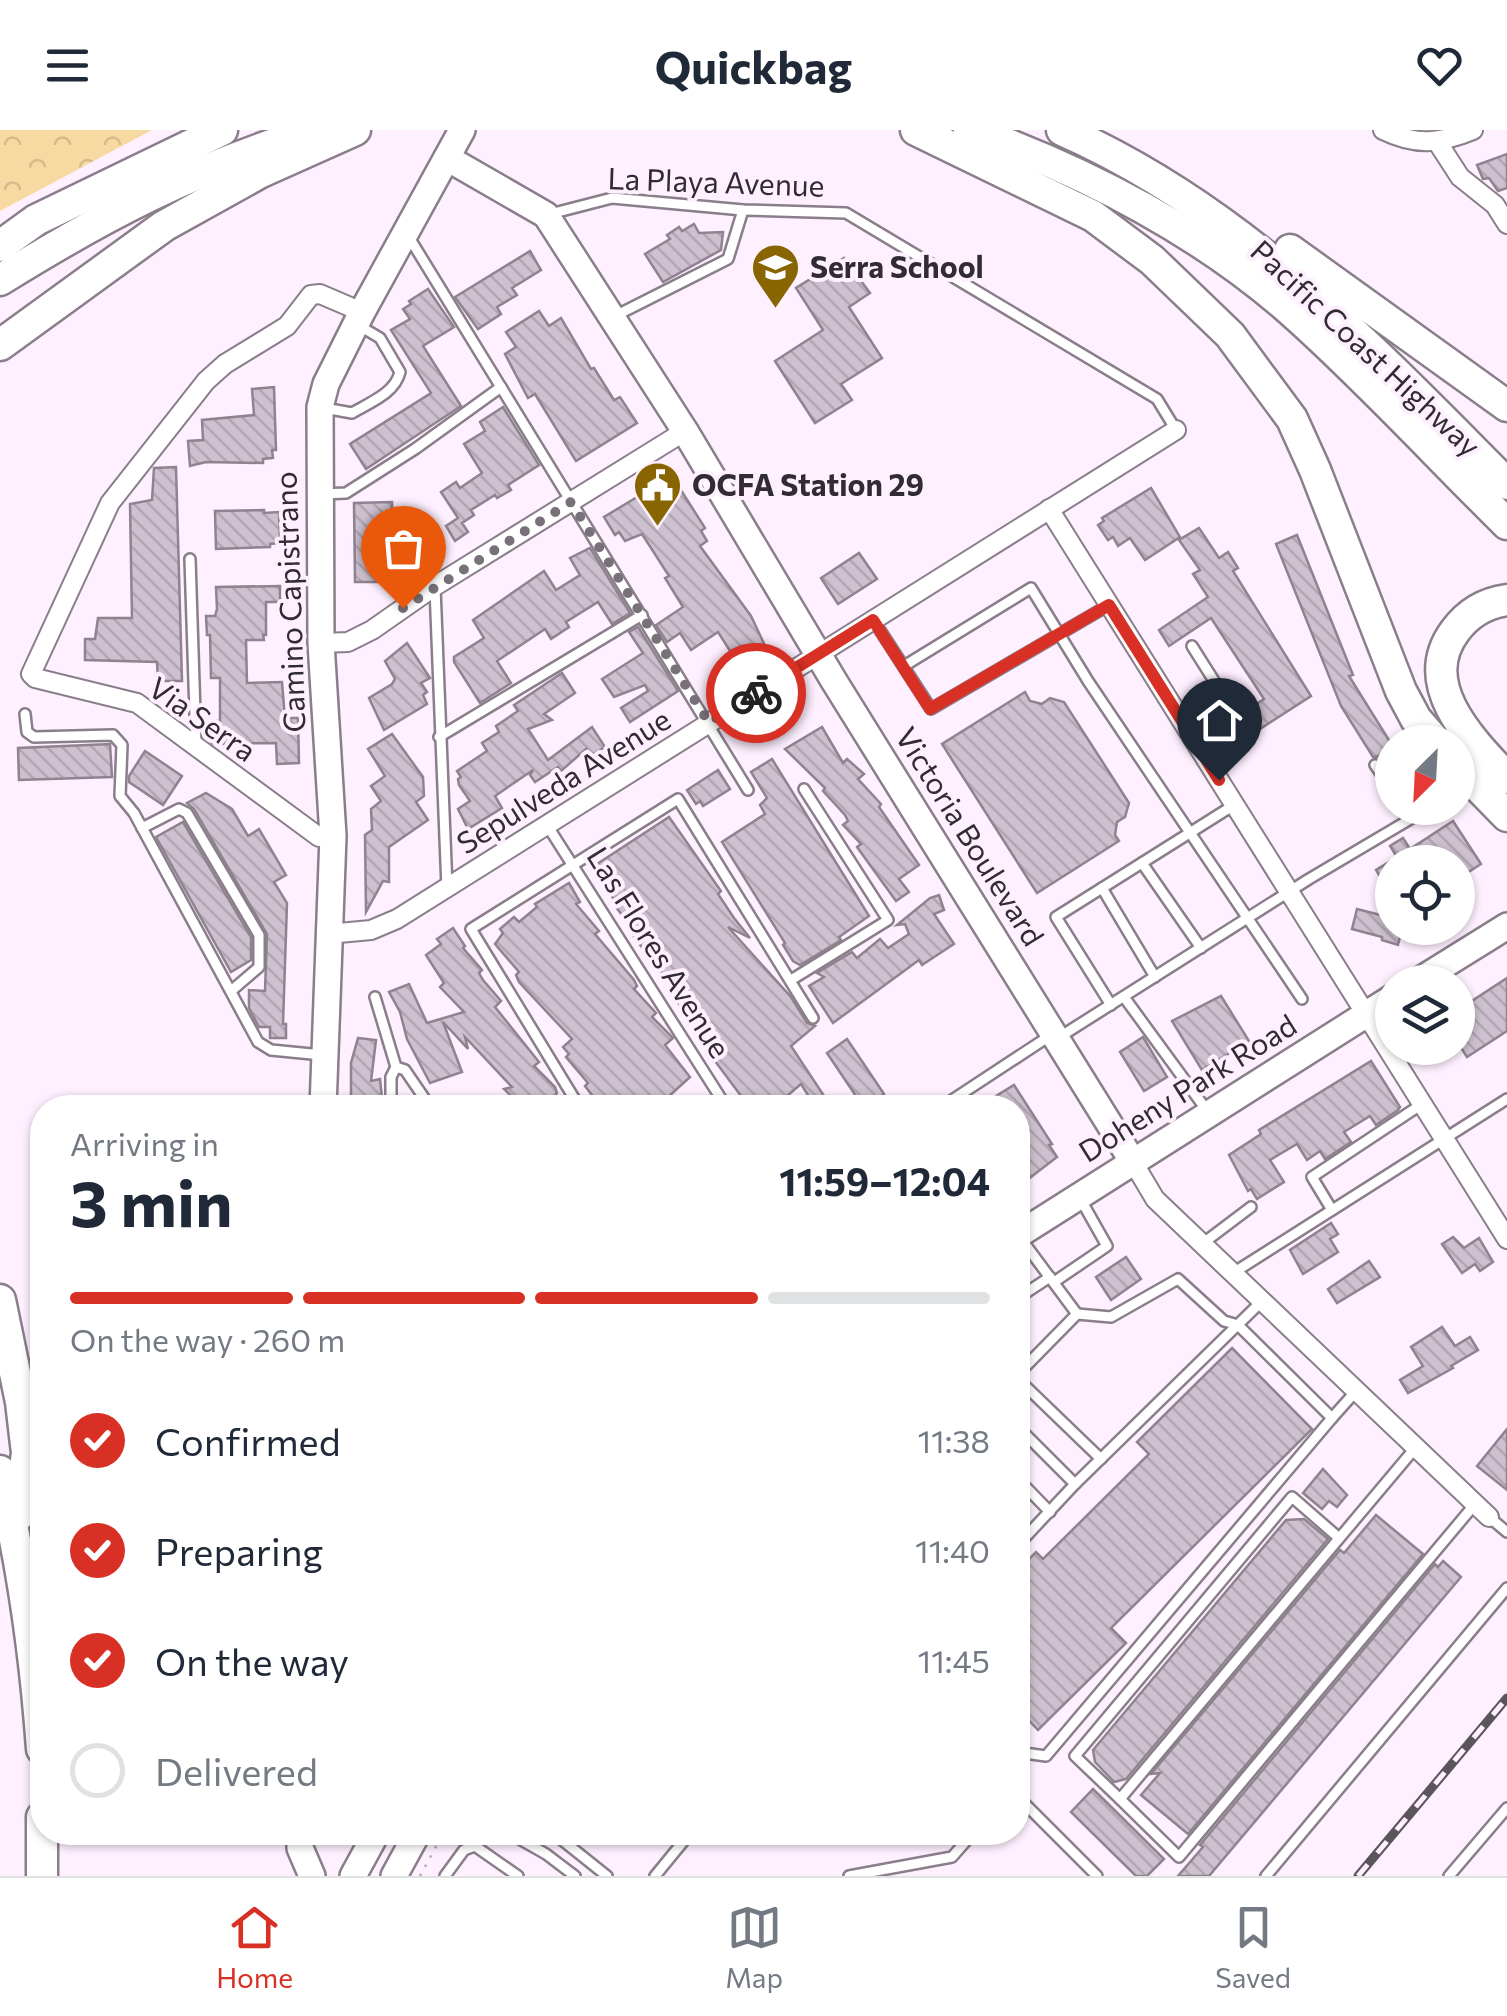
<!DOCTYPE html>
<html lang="en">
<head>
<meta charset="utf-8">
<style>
  :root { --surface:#fff; --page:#f2f2f3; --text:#1f2937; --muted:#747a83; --line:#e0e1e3; --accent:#d93025 }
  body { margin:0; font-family:Commissioner,sans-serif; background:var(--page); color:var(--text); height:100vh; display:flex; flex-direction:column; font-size:38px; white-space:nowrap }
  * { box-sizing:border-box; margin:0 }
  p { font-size:32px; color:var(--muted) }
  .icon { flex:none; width:55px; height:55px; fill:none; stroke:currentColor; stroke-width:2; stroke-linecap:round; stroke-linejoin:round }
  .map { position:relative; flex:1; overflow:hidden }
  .details { position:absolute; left:30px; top:965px; width:1000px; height:750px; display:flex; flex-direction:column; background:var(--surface); border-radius:40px; box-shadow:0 2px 8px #0004 }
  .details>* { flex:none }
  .needle { width:65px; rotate:204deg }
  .tools { position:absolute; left:1375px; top:595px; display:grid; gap:20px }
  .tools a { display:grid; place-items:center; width:100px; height:100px; border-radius:50%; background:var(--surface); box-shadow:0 2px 8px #0004; font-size:50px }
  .pin { position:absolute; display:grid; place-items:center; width:85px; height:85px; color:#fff; margin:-102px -42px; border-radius:50% 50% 50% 0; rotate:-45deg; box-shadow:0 0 10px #0007 }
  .pin .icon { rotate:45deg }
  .courier { position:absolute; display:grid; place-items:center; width:100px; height:100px; margin:-50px; border:8px solid #d93025; border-radius:50%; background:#fff; color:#222; box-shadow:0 2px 12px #0007 }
  .summary em { font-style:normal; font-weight:700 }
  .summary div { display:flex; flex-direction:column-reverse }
  .summary { display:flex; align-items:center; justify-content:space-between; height:170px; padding:0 40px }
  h1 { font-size:65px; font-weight:700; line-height:75px }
  .bar { display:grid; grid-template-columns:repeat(4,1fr); gap:15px 10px; align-content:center; height:120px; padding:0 40px }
  .bar i { height:12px; border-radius:8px; background:var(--line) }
  .bar .active { background:var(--accent) }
  .bar p { grid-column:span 4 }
  ol { padding:0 40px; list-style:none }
  li { display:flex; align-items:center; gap:30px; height:110px }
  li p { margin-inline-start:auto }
  li .icon { padding:10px; border-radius:50%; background:var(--accent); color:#fff; stroke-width:4 }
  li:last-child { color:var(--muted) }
  li i { width:55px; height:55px; border:5px solid var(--line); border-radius:50% }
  header { display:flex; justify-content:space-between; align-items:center; height:130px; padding:0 40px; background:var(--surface); font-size:45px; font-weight:700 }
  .tab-bar { display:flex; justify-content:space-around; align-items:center; height:140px; border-top:2px solid var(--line); background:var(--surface); font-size:28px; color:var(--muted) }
  .tab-bar a { display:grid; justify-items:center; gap:5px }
  .tab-bar .active { color:var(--accent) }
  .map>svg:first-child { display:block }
  .park { fill:url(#park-crowns) }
  .building { fill:url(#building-back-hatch); stroke:#8f8390; stroke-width:2.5 }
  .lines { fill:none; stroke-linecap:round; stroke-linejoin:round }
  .lane-casing { stroke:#8a7e8b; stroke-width:14 }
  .street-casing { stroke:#8a7e8b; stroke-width:22 }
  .secondary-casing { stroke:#8a7e8b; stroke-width:30 }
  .highway-casing { stroke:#8a7e8b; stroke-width:35 }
  .path { stroke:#b8adb9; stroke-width:2.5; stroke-dasharray:2.5 8; stroke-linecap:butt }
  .lane { stroke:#fff; stroke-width:9 }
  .street { stroke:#fff; stroke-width:18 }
  .secondary { stroke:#fff; stroke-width:25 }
  .highway { stroke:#fff; stroke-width:30 }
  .rail-casing { stroke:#5a545b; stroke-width:9 }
  .rail { stroke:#fef0ff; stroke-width:5; stroke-dasharray:15; stroke-linecap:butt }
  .done { stroke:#797179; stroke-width:10; stroke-dasharray:0 18 }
  .route { stroke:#d93025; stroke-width:12 }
  .labels { text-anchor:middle; stroke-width:8; stroke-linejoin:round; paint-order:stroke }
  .street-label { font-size:30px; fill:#312c31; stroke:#fef0ff }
  .poi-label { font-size:30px; font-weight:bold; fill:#312c31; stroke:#fef0ff; text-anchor:start }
</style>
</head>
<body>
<header><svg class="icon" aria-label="menu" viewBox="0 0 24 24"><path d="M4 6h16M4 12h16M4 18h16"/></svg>Quickbag<svg class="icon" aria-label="heart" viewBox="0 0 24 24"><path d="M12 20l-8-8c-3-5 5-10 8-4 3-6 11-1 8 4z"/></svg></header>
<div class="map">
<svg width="1507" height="1746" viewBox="0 0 1507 1746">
  <defs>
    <pattern id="park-crowns" width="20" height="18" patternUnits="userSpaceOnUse" patternTransform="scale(2.5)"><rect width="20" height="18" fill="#f7daa2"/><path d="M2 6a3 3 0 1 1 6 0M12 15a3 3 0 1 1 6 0" fill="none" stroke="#d4bb8c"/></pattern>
    <pattern id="building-back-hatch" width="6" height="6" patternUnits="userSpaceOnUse" patternTransform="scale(2.5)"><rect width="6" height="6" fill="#cec1cf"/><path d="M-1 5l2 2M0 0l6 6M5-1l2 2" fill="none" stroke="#b1a6b2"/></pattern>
  </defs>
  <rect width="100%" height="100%" fill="#fef0ff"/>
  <polygon class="park" points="0,0 152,0 0,81"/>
  <g class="building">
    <polygon points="1507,24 1507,58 1498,61 1489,48 1483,49 1477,35"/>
    <polygon points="694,94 699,103 723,102 721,120 663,152 645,124 670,109 667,105 679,97 682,101"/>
    <polygon points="530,121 541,140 512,158 517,165 497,177 501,184 478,199 455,167"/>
    <polygon points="844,128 870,163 849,177 882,228 841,254 852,270 815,293 775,231 823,200 796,158"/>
    <polygon points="428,159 454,197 423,216 461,276 366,339 350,314 431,263 391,200 410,189 403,179 411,174 409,171"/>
    <polygon points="539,181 549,196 561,188 591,239 594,238 614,270 620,267 637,293 576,331 535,264 528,268 505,224 516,217 506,202"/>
    <polygon points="274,257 276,320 272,320 273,328 263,329 263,333 206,332 190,336 188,311 203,310 202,290 254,285 252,259"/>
    <polygon points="503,277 539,335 508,355 511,360 497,368 495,365 471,380 474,385 462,393 468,402 455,411 446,396 458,388 441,362 456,352 460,358 482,343 464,314 485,301 480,292"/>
    <polygon points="176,337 182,551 158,551 157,532 85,530 85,509 95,509 98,488 132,488 130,374 152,370 154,338"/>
    <polygon points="672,346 705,398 701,401 707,411 700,416 751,486 767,520 726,546 718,533 732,524 718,502 691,520 680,503 667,512 656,495 683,477 665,448 669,446 642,404 625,411 619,402 615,405 604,387"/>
    <polygon points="1151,358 1180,407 1145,430 1130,408 1118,416 1113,407 1108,410 1098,395 1104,391 1102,388"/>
    <polygon points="392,372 394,452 355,452 354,373"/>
    <polygon points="264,380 264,383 279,382 280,413 270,414 270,417 216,419 215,381"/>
    <polygon points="1199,398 1219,428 1228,422 1238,438 1233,441 1311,566 1249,606 1237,587 1264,569 1211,488 1169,516 1159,500 1208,467 1193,444 1200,440 1179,410"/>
    <polygon points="1297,405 1353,545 1349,546 1392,615 1377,627 1373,627 1341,576 1276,414"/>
    <polygon points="590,418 630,483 612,494 598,472 566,492 569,497 551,509 545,499 497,531 511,553 480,573 454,532 454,527 484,508 473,490 544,441 556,460 580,445 570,428"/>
    <polygon points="859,423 877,449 838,474 821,448"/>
    <polygon points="280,456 280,472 266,472 266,505 263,505 264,510 246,510 247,553 282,552 285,588 298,588 299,633 277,634 276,613 213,614 210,611 209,591 220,591 220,548 211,548 210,505 207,505 206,486 215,486 217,479 216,457"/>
    <polygon points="638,497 678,561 630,592 621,578 648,561 645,555 614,567 602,549 643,523 629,502"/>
    <polygon points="407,513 430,548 421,553 427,562 423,565 427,574 384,600 369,568 392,554 395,549 385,531"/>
    <polygon points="562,543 575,563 544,584 552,590 528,599 548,630 592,597 605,617 590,626 586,619 561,641 558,637 535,652 530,645 533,640 495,666 502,678 468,699 458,679 470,671 459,655 458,649 461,647 457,641 487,621 482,613 499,602 496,596 518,581 514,575"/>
    <polygon points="1025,562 1030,571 1042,574 1050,568 1064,572 1129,673 1125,687 1117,692 1115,705 1119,711 1037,763 942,614"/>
    <polygon points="822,597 843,633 847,629 864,644 858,649 881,674 879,677 919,735 899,749 909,762 896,771 857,717 861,714 843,695 848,691 845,685 823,661 825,658 785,619"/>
    <polygon points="392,604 423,647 424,666 416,672 428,690 389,717 389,752 383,751 366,782 365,705 372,700 371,679 381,671 371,656 385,646 368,619"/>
    <polygon points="110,614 112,647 19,650 18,618"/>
    <polygon points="145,621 182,646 163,675 129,652 129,646"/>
    <polygon points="772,629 869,786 839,807 841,810 800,835 793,831 783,815 785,813 722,712 765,684 760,675 767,668 751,642"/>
    <polygon points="718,640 730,659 703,676 700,671 696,674 687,660"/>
    <polygon points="206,663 232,679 248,706 259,699 286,745 274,752 287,773 283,894 286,894 286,908 270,908 270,897 259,897 249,878 249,860 265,861 267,804 194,679 187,673"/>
    <polygon points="669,687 721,761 718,764 734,788 750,808 728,797 791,867 807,893 815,896 791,916 832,978 816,978 801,954 773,978 750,978 709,923 707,915 690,894 694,891 671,865 669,859 672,856 634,807 634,801 616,777 619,775 600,752 595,742 600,738 597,734"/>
    <polygon points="1453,691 1481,734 1458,749 1458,732 1392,732 1392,766 1376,740 1397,727 1390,716 1403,708 1410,719"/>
    <polygon points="183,692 251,807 251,830 231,842 156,707"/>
    <polygon points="569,753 580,772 576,774 599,801 595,804 634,850 637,856 634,859 656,883 652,887 673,908 665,915 690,947 656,978 602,978 585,956 588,953 566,927 569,924 563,917 572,909 519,852 516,845 519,842 495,814 503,803 500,799 514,787 519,792 537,777 535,774"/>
    <polygon points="939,765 944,780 934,784 954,814 922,835 919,830 833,893 809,856 824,847 817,843 852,822 857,828 880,809 888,818 909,804 905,794 897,795 930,768"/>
    <polygon points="1357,779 1392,788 1392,798 1402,798 1398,815 1382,810 1382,807 1352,799"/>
    <polygon points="453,798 465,816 463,818 482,840 479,843 483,850 501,871 495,877 539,932 534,936 555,957 557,963 554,966 564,978 523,978 504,959 512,957 465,907 468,919 443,892 462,942 430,953 407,909 400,882 389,862 409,854 427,893 464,882 440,857 444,853 426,825 441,814 437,809"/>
    <polygon points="1507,848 1507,901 1467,927 1458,913 1458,880"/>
    <polygon points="1221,866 1249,911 1202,940 1172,891"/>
    <polygon points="1143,907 1167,947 1144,961 1120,922"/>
    <polygon points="358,908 376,910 371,951 380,949 383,978 355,978 351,969 351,933"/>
    <polygon points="847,909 884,964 881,966 889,978 864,978 827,923"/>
    <polygon points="1371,931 1400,977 1398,980 1376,995 1370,986 1344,1002 1351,1012 1325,1029 1320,1021 1307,1030 1297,1014 1270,1030 1284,1052 1257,1069 1251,1059 1248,1061 1229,1025 1261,1004 1259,1000"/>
    <polygon points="1014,955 1052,1014 1049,1015 1057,1027 1018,1057 1018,978 1004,978 996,966"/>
    <polygon points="1331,1093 1338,1104 1330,1109 1338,1122 1303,1144 1290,1120"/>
    <polygon points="1453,1107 1464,1118 1479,1108 1493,1132 1480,1141 1475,1134 1462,1143 1442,1114"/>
    <polygon points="1126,1127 1141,1149 1111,1170 1096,1147"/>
    <polygon points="1369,1131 1380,1147 1337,1173 1328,1159"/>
    <polygon points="1442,1197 1455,1216 1470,1207 1478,1220 1451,1236 1453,1238 1408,1263 1400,1250 1423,1236 1411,1217"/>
    <polygon points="1232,1218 1312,1299 1111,1498 1126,1513 1038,1600 1018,1579 1018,1441 1036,1422 1043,1429 1149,1324 1137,1312"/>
    <polygon points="1507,1299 1507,1360 1477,1336"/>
    <polygon points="1323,1339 1347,1365 1337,1377 1329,1371 1322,1379 1303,1363"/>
    <polygon points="1376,1385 1423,1424 1188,1704 1141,1665 1160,1643 1151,1644 1340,1420 1344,1423"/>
    <polygon points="1304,1389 1328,1409 1126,1649 1114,1652 1095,1632 1093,1620 1286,1390"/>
    <polygon points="1443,1431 1461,1447 1209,1746 1178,1746 1203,1717 1200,1715 1435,1434 1438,1437"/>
    <polygon points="1093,1659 1164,1729 1147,1746 1136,1746 1071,1682"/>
  </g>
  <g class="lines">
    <defs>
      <g id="lane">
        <polyline points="550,84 612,68 743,80 846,83 1157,269 1176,300"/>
        <polyline points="407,104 748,660"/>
        <polyline points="615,186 728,129 743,80"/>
        <path d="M324,278L352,283C371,272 395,263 400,242L380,208L358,195"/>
        <polyline points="321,364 346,363 415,319 501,257"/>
        <polyline points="190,429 196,615"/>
        <polyline points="435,458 447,758"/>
        <polyline points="874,491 931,579 1109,475"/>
        <polyline points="904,536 1031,458 1088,551 1302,869"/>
        <polyline points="25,584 27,602 34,607 113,605 122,615 120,666 134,683 258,912 271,920 322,925"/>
        <polyline points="1188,601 1228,573 1192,516"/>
        <polyline points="439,607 642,485"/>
        <polyline points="1375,635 1392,659"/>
        <polyline points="547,695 727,978"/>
        <polyline points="142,698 179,679 187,683 259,805 259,837 231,861"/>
        <polyline points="1142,733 1201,818"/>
        <polyline points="1102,758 1155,847"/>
        <polyline points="791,850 888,790 804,659"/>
        <polyline points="375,867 396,937"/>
        <polyline points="1124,867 1208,982"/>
        <polyline points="1111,875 1056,787 1234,675"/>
        <polyline points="1058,908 1309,749 1429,678"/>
        <polyline points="943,976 1051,905"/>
        <polyline points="391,978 391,947 396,937 405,940 431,978"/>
        <polyline points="580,978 471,799 678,669 813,888"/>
        <polyline points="1332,1080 1312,1047 1422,974"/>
        <polyline points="1019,1106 1077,1184"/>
        <polyline points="1202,1114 1251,1077"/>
        <polyline points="1233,1143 1507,969"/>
        <polyline points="1054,1152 1107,1116 1081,1070"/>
        <polyline points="1018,1168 1050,1147"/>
        <polyline points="1018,1244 1077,1184 1111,1187 1178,1149 1224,1191 1238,1195 1332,1288 1046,1626 1024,1623 1018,1619"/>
        <polyline points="1018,1249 1101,1329"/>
        <polyline points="1332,1288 1357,1260"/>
        <polyline points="1018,1297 1075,1354 1261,1172"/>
        <polyline points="1416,1317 1120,1669 1179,1727 1475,1374"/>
        <polyline points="1018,1349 1050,1382"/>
        <polyline points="1489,1387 1507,1402"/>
        <polyline points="1018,1415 1075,1354"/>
        <polyline points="1018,1667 1097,1746"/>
        <polyline points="1120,1669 1075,1626 1292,1367 1339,1408"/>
        <polyline points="507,1702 546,1724 575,1746"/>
        <polyline points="552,1702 607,1746"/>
        <polyline points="445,1746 464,1720 475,1716 518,1746"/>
        <polyline points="655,1746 691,1702"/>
        <polyline points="849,1746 952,1727 974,1702"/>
        <polyline points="1266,1746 1507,1458"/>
        <polyline points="1449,1746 1507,1678"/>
      </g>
      <g id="street">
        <path d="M1383,0C1416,16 1439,14 1473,0"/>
        <polyline points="1438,13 1460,47 1495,75 1507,94"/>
        <polyline points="1049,379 1507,1109"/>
        <polyline points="321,513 348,512 372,500 435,456 685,301"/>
        <polyline points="333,706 319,707 137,573 35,548 31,544 110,373 206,251 225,234 287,196 311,165 320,164 362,182"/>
        <polyline points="328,804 371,800 397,789 1176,300"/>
        <polyline points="1133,1032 1155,1069 1489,1387"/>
      </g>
      <g id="secondary">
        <polyline points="447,28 546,85 685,301 834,551 1133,1032"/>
        <polyline points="1417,852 1507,796"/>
        <polyline points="323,978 333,706 321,513 320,277 326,254 362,182 462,0"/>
        <polyline points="1018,1105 1392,868"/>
        <polyline points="300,1702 300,1718 312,1746"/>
        <polyline points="353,1746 377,1702"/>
        <polyline points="394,1746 418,1702"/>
      </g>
      <g id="highway">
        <polyline points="916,0 1093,86 1152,130 1230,205 1292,289 1315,340 1401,561 1416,589 1436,612"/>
        <path d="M969,0C1086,41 1208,105 1300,189C1372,254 1438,326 1507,394"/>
        <path d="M1062,0C1243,80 1370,217 1507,354"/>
        <polyline points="0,116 36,90 222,0"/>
        <polyline points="1290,120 1507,276"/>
        <path d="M0,150C103,86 191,40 307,3"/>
        <polyline points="0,215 164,96 261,42 355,0"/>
        <path d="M1507,470C1485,473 1468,483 1455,501C1415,555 1472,611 1507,648"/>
        <polyline points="1458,636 1507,686"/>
        <polyline points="0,1170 21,1272 27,1323 18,1386"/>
        <path d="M0,1341C23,1435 35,1522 42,1619"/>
        <polyline points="42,1746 42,1687"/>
      </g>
    </defs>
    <use href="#lane" class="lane-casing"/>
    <use href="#street" class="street-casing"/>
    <use href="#secondary" class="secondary-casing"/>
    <use href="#highway" class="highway-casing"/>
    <polyline class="path" points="420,1746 444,1702"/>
    <use href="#lane" class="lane"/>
    <use href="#street" class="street"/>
    <use href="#secondary" class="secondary"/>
    <use href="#highway" class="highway"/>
    <defs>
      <polyline id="rail" points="1358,1746 1507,1568"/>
    </defs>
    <use href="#rail" class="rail-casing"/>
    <use href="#rail" class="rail"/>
  </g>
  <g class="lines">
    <polyline class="done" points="403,478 571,372 709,593 756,563"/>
    <polyline class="route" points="756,563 873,490 930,579 1109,475 1219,650"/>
  </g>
  <defs>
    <symbol id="school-pin" viewBox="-11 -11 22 30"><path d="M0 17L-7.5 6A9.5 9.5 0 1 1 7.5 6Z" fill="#886501" stroke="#fef0ff"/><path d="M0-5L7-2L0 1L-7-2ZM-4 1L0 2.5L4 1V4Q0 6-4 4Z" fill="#fff"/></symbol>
    <symbol id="civic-pin" viewBox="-11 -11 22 30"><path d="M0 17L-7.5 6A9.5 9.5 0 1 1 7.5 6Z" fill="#886501" stroke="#fef0ff"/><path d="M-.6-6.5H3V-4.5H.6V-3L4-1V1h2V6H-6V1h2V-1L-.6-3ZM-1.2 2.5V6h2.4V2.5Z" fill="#fff"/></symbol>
  </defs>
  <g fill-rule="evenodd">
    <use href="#school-pin" x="748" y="110" width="55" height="75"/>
    <use href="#civic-pin" x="630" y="328" width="55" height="75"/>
  </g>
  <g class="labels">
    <g class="street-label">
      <text transform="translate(716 53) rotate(2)" y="10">La Playa Avenue</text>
      <text transform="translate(1365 219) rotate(43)" y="10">Pacific Coast Highway</text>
      <text transform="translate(291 472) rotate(-92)" y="10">Camino Capistrano</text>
      <text transform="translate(202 590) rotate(35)" y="10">Via Serra</text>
      <text transform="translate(564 652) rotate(-32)" y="10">Sepulveda Avenue</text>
      <text transform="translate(969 707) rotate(58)" y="10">Victoria Boulevard</text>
      <text transform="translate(658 823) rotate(58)" y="10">Las Flores Avenue</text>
      <text transform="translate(1188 959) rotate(-32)" y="10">Doheny Park Road</text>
    </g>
    <g class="poi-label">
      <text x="810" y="148">Serra School</text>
      <text x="692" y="366">OCFA Station 29</text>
    </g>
  </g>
</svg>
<div class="tools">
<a><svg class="needle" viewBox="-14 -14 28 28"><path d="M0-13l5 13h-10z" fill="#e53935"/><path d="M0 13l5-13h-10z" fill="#747a83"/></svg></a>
<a><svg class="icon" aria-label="locate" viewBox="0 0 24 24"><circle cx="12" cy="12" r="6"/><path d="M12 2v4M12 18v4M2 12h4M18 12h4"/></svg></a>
<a><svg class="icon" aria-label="layers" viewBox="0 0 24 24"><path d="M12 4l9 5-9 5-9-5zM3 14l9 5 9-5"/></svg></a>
</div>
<div class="pin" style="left:403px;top:478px;background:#ea580c"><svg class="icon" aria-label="bag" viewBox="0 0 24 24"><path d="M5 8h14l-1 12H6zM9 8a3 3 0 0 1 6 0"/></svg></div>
<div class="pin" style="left:1219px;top:650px;background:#1f2937"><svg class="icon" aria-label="home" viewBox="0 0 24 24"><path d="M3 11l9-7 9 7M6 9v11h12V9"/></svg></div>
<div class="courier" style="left:756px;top:563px"><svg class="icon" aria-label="bike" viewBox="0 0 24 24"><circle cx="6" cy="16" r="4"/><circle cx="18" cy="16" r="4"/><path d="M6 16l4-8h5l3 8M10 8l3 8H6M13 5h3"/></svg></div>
<section class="details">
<div class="summary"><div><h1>3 min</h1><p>Arriving in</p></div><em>11:59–12:04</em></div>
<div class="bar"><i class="active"></i><i class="active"></i><i class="active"></i><i></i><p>On the way · 260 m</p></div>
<ol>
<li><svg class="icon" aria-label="check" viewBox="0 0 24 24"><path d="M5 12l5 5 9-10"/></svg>Confirmed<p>11:38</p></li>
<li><svg class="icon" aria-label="check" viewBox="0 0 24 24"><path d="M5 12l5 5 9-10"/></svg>Preparing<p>11:40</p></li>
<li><svg class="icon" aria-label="check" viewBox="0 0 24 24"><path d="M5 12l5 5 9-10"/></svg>On the way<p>11:45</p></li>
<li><i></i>Delivered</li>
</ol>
</section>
</div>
<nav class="tab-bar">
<a class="active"><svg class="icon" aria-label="home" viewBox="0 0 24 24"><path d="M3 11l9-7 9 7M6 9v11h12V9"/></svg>Home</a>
<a><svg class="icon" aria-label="map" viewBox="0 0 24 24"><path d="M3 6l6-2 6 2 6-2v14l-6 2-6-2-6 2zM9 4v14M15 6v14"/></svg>Map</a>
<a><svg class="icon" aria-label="saved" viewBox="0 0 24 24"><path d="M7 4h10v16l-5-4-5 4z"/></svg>Saved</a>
</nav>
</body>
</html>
